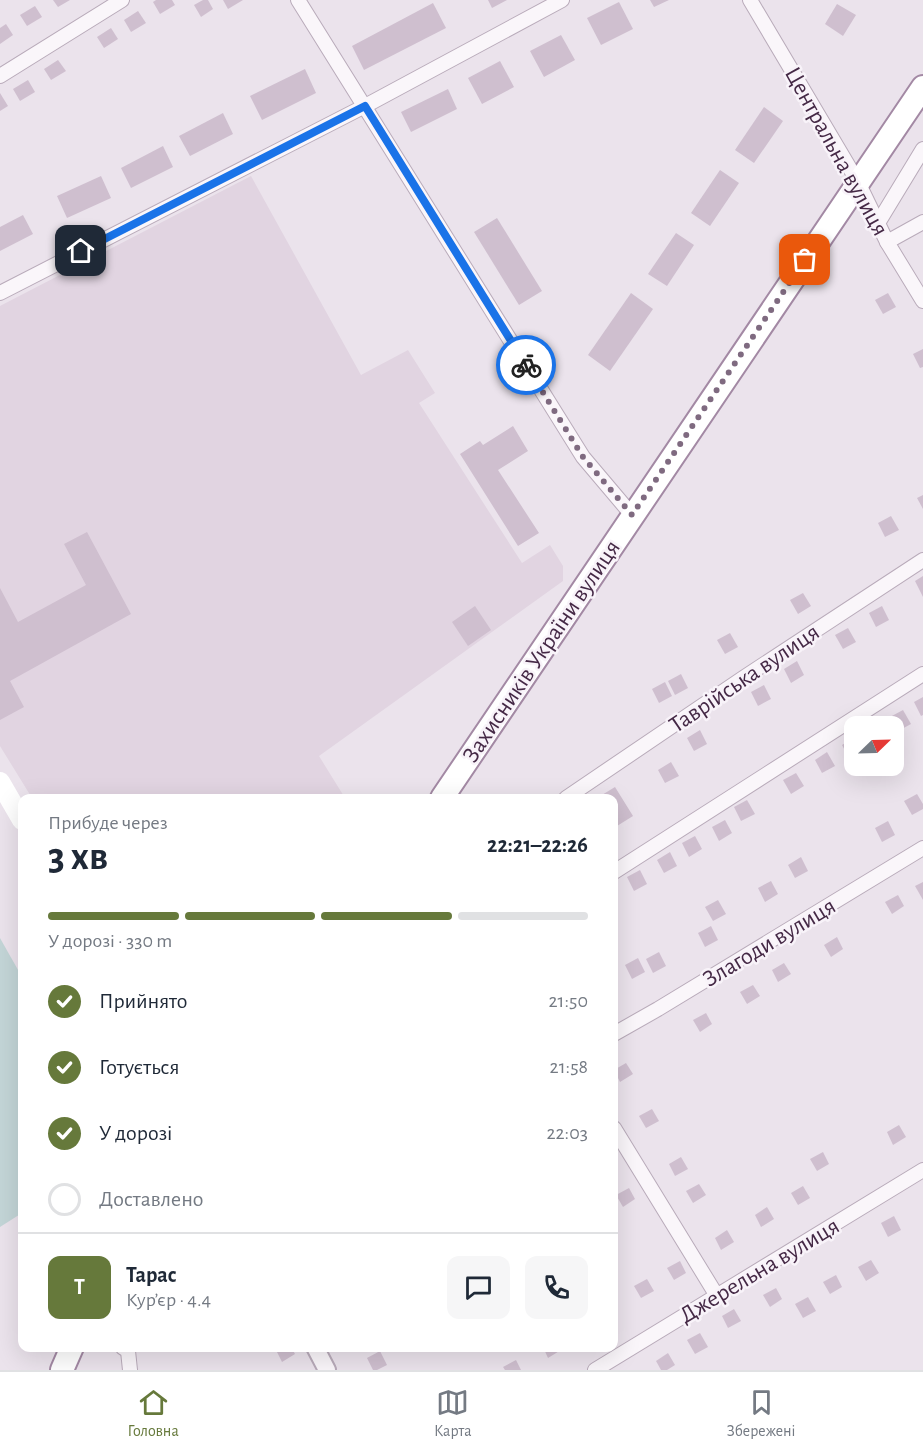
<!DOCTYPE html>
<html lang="uk">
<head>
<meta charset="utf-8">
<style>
  :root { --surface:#fff; --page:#f6f6f7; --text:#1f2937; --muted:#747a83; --line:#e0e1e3; --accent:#66793b }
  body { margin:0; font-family:"Alegreya Sans",sans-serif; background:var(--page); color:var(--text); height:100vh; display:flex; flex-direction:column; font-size:22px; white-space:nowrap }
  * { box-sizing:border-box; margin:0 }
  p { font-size:20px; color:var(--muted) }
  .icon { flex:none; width:33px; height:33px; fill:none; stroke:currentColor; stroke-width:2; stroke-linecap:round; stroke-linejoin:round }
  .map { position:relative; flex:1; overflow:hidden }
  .panel { position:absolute; left:18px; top:794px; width:600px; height:558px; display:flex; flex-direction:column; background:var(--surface); border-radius:12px; box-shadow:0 6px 24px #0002 }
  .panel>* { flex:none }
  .needle { width:39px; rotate:67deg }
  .controls { position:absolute; left:844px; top:716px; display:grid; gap:12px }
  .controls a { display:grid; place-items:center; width:60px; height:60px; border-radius:12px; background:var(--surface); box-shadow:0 6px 24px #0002; font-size:30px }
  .pin { position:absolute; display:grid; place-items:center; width:51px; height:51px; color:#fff; margin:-26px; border-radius:12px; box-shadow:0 3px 9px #0006 }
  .courier { position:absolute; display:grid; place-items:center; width:60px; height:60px; margin:-30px; border:4px solid #1a73e8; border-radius:50%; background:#fff; color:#222; box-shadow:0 2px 8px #0007 }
  .summary em { font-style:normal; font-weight:700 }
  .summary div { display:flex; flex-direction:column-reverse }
  .summary { display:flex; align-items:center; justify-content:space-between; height:102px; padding:0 30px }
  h1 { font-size:39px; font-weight:700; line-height:45px }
  .bar { display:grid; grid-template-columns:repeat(4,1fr); gap:9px 6px; align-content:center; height:72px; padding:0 30px }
  .bar i { height:8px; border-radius:4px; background:var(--line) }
  .bar .on { background:var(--accent) }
  .bar p { grid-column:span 4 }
  .line { display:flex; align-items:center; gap:15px; padding:0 30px; border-top:2px solid var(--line) }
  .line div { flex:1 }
  .round { display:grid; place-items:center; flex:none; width:63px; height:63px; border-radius:12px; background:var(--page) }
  ol { padding:0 30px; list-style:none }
  li { display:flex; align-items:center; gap:18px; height:66px }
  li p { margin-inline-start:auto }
  li .icon { padding:6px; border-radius:50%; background:var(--accent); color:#fff; stroke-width:4 }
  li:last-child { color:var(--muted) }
  li i { width:33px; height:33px; border:3px solid var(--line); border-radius:50% }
  .tab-bar { display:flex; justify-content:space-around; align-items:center; height:84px; border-top:2px solid var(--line); background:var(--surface); font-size:16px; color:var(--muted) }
  .tab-bar a { display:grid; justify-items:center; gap:3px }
  .tab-bar .on { color:var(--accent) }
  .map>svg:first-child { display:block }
  .built { fill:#e1d4e1 }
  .green { fill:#c3d5d7 }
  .building { fill:#cfbfcf }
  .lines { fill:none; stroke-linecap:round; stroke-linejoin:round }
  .minor-casing { stroke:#b9abba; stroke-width:16 }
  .tertiary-casing { stroke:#b9abba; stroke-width:20 }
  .trunk-casing { stroke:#a389a4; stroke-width:26 }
  .minor { stroke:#faf6fa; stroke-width:14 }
  .tertiary { stroke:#faf6fa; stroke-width:16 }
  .secondary { stroke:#fff; stroke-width:20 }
  .trunk { stroke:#fff; stroke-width:22 }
  .done { stroke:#7f6a80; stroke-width:6; stroke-dasharray:0 10.8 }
  .route { stroke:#1a73e8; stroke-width:8 }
  .labels { text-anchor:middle; stroke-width:5; stroke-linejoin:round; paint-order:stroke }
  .street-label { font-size:24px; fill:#452946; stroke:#f8f3f9 }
</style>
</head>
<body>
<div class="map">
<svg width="923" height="1370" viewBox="0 0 923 1370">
  <rect width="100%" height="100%" fill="#ebe3ec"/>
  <polygon class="built" points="251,176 361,375 408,350 435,393 419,403 522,563 550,545 563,566 563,581 319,756 345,798 32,798 0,746 0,306"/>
  <polygon class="green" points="0,938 22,977 22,1213 0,1227"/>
  <g class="building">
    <polygon points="53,0 70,0 58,7"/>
    <polygon points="156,0 172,0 175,5 160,14 153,2"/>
    <polygon points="203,0 208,0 213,9 201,17 194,5"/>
    <polygon points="223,0 243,0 228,9"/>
    <polygon points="488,0 507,0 492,8"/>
    <polygon points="650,0 669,0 654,7"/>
    <polygon points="619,2 633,29 601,45 587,18"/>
    <polygon points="433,3 446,28 364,70 352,46"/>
    <polygon points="837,4 856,15 843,36 825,24"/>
    <polygon points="35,6 42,17 27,26 20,15"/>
    <polygon points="138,11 146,23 131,32 124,20"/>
    <polygon points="6,24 13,35 0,44 0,28"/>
    <polygon points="111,28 118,39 104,48 97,37"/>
    <polygon points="561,35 575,60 544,77 530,51"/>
    <polygon points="58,60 66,71 51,80 44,69"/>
    <polygon points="500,61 514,87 482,104 468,78"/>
    <polygon points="305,69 316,93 262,120 250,96"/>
    <polygon points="28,80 35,92 20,101 13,89"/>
    <polygon points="448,89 457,109 411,132 401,112"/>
    <polygon points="0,93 8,106 0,111"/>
    <polygon points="764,107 783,121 754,163 735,150"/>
    <polygon points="223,113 233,134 190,156 179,136"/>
    <polygon points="163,146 173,167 131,188 121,168"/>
    <polygon points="720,170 739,183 710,226 691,213"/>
    <polygon points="101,176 111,198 67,218 57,196"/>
    <polygon points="23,215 33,234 0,251 0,227"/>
    <polygon points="497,218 542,291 519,305 474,232"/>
    <polygon points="676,233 694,245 667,286 648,274"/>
    <polygon points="631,293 653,309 610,371 588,355"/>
    <polygon points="888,293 896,307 883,314 875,300"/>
    <polygon points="923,349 923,367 920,368 913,354"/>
    <polygon points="513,426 528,451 498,470 539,533 518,546 460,454 480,441 483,445"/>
    <polygon points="923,495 923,509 917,498"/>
    <polygon points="891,516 899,530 885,537 878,523"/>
    <polygon points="87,532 131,614 10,681 24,707 0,720 0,588 18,622 86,585 64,544"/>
    <polygon points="923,576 923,597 915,581"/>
    <polygon points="803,593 811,606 798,614 790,600"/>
    <polygon points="475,606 491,630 468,646 452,622"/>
    <polygon points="882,606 889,620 876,627 869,613"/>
    <polygon points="848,628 856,642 843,649 835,635"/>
    <polygon points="730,633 738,647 725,654 717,640"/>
    <polygon points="797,661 804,675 791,683 784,669"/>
    <polygon points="681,674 688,688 675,695 668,681"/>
    <polygon points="665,682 672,696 659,703 652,689"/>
    <polygon points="764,685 771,699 758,706 751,692"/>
    <polygon points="923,697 923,715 921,716 914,702"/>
    <polygon points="903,710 911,724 898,731 890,717"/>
    <polygon points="700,730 707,744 694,751 687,738"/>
    <polygon points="855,737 855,755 849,758 842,745"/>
    <polygon points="827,752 835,766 822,773 815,760"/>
    <polygon points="671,762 679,776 665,783 658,770"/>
    <polygon points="796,773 804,786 791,794 783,780"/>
    <polygon points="615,787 633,816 617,826 614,821 614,798 597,798"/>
    <polygon points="917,794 923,804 923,809 912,815 904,801"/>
    <polygon points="747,800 755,814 741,821 734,807"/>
    <polygon points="725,820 732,833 719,841 712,827"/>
    <polygon points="888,821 895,835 882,842 875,828"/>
    <polygon points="695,836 702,849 689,857 682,843"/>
    <polygon points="670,852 677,866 664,873 657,860"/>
    <polygon points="801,857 808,871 795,878 788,865"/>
    <polygon points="640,870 647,884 634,891 627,877"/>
    <polygon points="771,881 778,894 765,902 758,888"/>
    <polygon points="923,882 923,900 915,886"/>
    <polygon points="898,895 904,906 892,914 885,902"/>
    <polygon points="718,900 726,914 713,921 705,907"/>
    <polygon points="711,926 718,940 705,947 698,933"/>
    <polygon points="837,937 843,949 831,957 824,945"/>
    <polygon points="659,952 666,966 653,973 646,959"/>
    <polygon points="638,958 645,972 632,979 625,965"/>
    <polygon points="784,963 791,974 778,982 772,970"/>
    <polygon points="753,985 760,996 747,1004 740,992"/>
    <polygon points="706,1013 712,1024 700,1032 693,1020"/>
    <polygon points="626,1063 633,1074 620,1082 614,1070"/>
    <polygon points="652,1109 659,1121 646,1128 639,1116"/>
    <polygon points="899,1125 906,1137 893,1145 887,1132"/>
    <polygon points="823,1152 829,1164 817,1171 810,1159"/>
    <polygon points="681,1157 688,1169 675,1176 669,1164"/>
    <polygon points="699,1184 706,1195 693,1203 686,1191"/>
    <polygon points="803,1186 810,1198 798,1205 791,1193"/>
    <polygon points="629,1188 635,1199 623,1207 616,1195"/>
    <polygon points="767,1207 774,1219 761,1227 755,1215"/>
    <polygon points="894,1216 901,1230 888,1237 881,1223"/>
    <polygon points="727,1230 734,1242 721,1250 715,1238"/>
    <polygon points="871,1260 879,1273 866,1281 858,1267"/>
    <polygon points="680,1261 686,1273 674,1280 667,1268"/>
    <polygon points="836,1275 842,1287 830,1294 823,1282"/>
    <polygon points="647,1279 654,1291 641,1298 634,1286"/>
    <polygon points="776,1288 782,1299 770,1307 763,1295"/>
    <polygon points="808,1297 816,1311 803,1318 795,1304"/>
    <polygon points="734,1309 741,1321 728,1328 722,1316"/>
    <polygon points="700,1333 708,1347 695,1354 687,1340"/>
    <polygon points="277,1347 291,1347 295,1354 282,1362 275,1348"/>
    <polygon points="543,1347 560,1347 561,1350 548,1358"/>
    <polygon points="380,1351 387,1365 377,1370 373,1370 367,1358"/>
    <polygon points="668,1353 675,1365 667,1370 661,1370 656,1361"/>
    <polygon points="516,1360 521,1370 505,1370 503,1367"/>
  </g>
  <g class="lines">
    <defs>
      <g id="minor">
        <polyline points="298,0 583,457 632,515"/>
        <polyline points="750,0 858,182 887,242 923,301"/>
        <polyline points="0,76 122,0"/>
        <polyline points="878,223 923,149"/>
        <polyline points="887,242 923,222"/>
        <polyline points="0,293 365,106 562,0"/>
        <polyline points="566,798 743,678 923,560"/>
        <polyline points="614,872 923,674"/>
        <polyline points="614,1034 658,1009 923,848"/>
        <polyline points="614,1128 717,1296"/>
        <polyline points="122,1347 128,1351 130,1370"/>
        <polyline points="595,1370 923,1170"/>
      </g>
      <polyline id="tertiary" points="315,1347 327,1370"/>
      <g id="trunk">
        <polyline points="442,798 923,87"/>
        <polyline points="62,1370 72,1347"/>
      </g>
    </defs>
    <use href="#minor" class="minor-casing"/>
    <use href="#tertiary" class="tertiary-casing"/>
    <use href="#trunk" class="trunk-casing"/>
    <use href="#minor" class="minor"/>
    <use href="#tertiary" class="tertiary"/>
    <polyline class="secondary" points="0,782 22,820"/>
    <use href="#trunk" class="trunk"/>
  </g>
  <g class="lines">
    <polyline class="done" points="526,365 583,457 632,515 805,260"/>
    <polyline class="route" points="81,251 365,106 526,365"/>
  </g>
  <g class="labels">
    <g class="street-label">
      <text transform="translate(837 151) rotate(61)" y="8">Центральна вулиця</text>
      <text transform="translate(541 651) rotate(-56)" y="8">Захисників України вулиця</text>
      <text transform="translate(744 678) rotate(-34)" y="8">Таврійська вулиця</text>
      <text transform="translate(769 942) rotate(-31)" y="8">Злагоди вулиця</text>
      <text transform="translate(759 1270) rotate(-31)" y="8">Джерельна вулиця</text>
    </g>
  </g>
</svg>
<div class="controls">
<a><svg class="needle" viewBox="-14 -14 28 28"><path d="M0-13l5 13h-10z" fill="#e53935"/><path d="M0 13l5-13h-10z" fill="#747a83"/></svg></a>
</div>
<div class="pin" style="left:805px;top:260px;background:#ea580c"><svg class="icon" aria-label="bag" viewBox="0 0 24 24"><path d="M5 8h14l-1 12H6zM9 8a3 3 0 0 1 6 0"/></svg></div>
<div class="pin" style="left:81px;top:251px;background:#1f2937"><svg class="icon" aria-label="home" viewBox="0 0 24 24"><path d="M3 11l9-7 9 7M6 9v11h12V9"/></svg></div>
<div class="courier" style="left:526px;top:365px"><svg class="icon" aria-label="bike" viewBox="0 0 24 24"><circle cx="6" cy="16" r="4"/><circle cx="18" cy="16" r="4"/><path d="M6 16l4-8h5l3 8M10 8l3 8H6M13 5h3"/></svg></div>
<section class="panel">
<div class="summary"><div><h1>3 хв</h1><p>Прибуде через</p></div><em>22:21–22:26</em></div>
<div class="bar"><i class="on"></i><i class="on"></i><i class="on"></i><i></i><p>У дорозі · 330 m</p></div>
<ol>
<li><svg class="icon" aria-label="check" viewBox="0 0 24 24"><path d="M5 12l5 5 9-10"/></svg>Прийнято<p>21:50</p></li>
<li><svg class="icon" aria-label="check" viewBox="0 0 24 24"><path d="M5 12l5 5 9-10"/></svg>Готується<p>21:58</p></li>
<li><svg class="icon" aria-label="check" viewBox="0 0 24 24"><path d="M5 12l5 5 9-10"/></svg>У дорозі<p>22:03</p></li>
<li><i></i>Доставлено</li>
</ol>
<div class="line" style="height:108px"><b class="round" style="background:var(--accent);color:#fff">Т</b><div><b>Тарас</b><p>Кур’єр · 4.4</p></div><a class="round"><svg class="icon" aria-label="chat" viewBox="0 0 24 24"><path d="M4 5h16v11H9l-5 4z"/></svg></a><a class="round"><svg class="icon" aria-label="phone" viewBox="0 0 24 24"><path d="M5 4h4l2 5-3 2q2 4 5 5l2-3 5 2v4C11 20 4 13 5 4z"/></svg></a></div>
</section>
</div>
<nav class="tab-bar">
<a class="on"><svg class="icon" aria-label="home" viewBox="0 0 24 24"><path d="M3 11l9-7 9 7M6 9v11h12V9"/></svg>Головна</a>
<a><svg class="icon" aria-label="map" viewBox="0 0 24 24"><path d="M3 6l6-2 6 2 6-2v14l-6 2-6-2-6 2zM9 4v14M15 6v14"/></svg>Карта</a>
<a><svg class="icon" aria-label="saved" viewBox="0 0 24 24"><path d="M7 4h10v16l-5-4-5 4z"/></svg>Збережені</a>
</nav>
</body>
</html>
